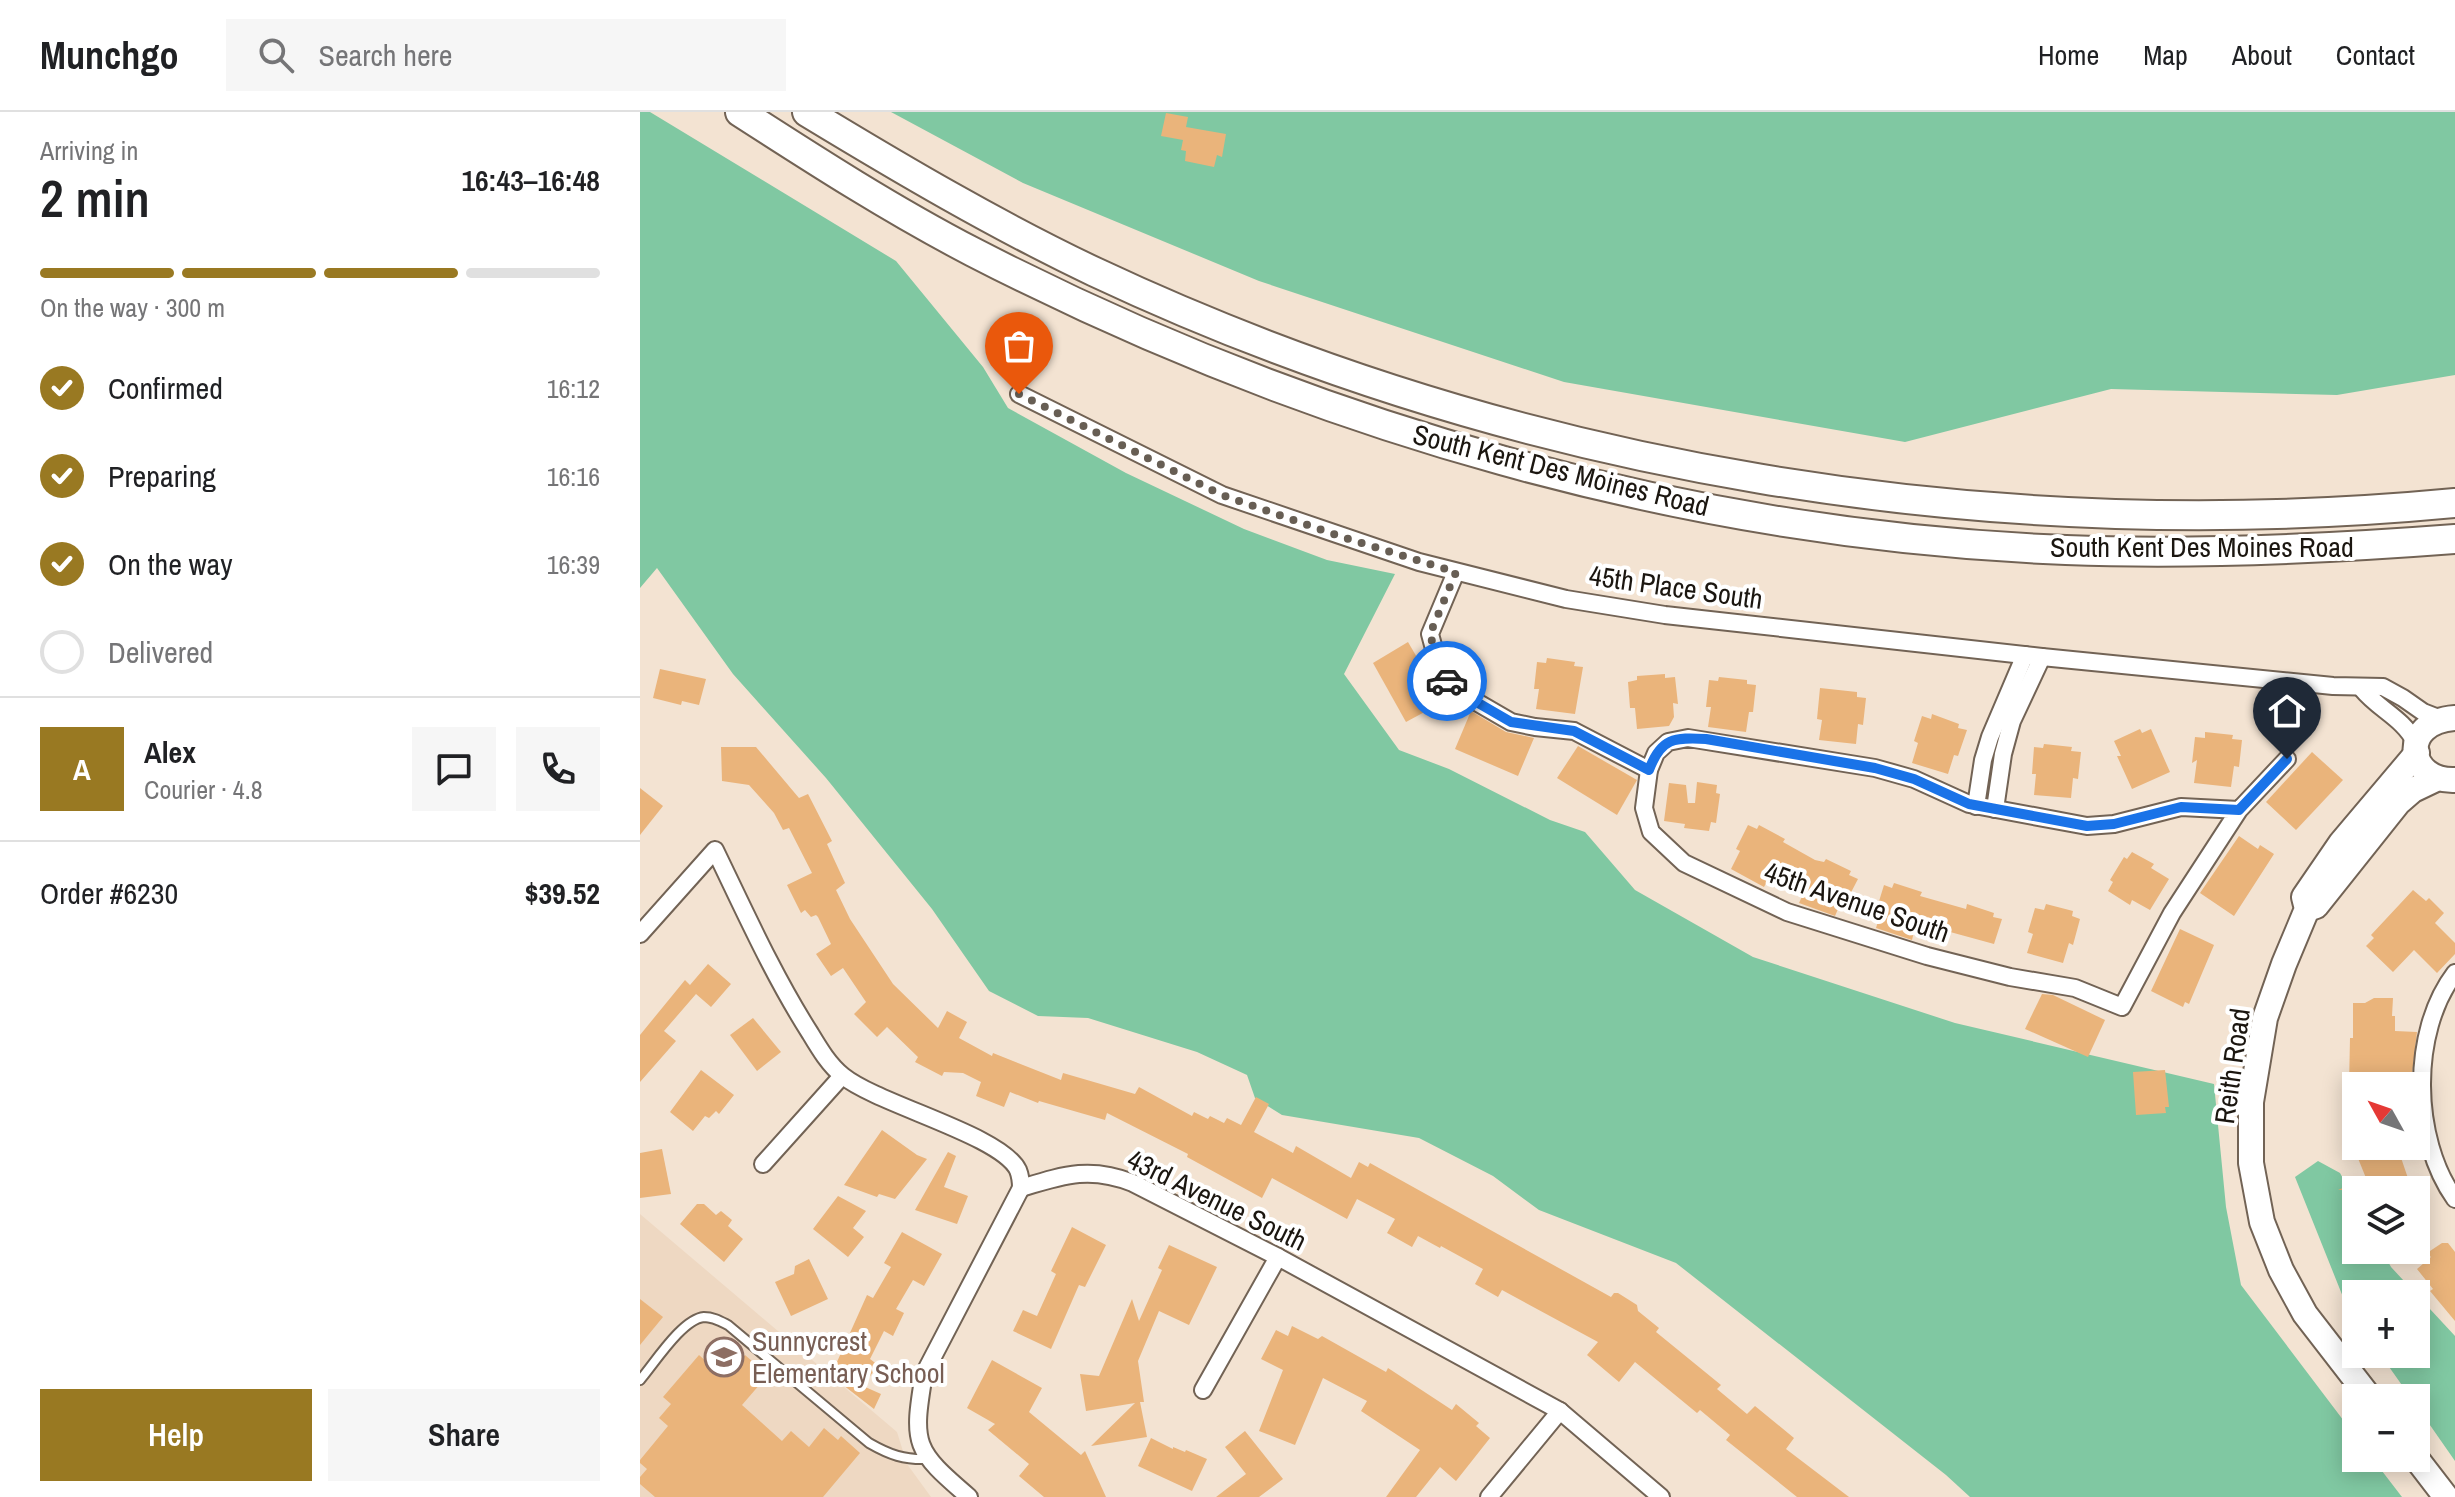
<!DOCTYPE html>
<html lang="en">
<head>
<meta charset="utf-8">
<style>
  :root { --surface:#fff; --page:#f6f6f6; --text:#202124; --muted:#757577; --line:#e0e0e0; --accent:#997922 }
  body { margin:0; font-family:"Archivo Narrow",sans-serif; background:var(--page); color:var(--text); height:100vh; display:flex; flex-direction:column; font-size:30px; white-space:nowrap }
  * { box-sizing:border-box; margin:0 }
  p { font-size:26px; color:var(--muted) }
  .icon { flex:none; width:44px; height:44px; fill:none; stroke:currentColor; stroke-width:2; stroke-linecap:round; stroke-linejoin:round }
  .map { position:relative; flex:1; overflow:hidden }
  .drawer { display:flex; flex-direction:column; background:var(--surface); width:640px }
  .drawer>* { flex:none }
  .needle { width:52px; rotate:310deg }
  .tools { position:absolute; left:1702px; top:960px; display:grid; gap:16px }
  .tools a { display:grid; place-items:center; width:88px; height:88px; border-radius:0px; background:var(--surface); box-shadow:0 4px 20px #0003; font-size:40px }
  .pin { position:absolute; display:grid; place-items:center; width:68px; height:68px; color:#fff; margin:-82px -34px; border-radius:50% 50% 50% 0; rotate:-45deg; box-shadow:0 0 8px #0007 }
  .pin .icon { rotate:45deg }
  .courier { position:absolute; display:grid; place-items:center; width:80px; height:80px; margin:-40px; border:6px solid #1a73e8; border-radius:50%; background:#fff; color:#222; box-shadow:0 2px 10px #0007 }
  .overview em { font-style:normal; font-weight:600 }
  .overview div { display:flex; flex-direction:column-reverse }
  .overview { display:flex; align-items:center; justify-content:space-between; height:136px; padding:0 40px }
  h1 { font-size:52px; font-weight:600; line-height:60px }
  .bar { display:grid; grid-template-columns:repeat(4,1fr); gap:12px 8px; align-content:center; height:96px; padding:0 40px }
  .bar i { height:10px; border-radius:6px; background:var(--line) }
  .bar .on { background:var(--accent) }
  .bar p { grid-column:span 4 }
  .line { display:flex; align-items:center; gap:20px; padding:0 40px; border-top:2px solid var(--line) }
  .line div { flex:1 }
  .round { display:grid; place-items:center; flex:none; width:84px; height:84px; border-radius:0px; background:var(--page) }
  ol { padding:0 40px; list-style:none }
  li { display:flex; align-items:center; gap:24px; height:88px }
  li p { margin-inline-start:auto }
  li .icon { padding:8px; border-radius:50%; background:var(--accent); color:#fff; stroke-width:4 }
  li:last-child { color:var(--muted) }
  li i { width:44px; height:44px; border:4px solid var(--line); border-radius:50% }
  .button { display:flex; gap:16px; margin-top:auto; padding:16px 40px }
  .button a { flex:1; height:92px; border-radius:0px; background:var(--accent); color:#fff; font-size:32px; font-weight:600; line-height:92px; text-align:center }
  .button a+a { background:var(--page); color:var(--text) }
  header { display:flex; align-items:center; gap:48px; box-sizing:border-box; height:112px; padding:0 40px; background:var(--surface); border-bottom:2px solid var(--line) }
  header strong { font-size:38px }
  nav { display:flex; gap:44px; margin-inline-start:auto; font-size:28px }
  .search { width:560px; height:72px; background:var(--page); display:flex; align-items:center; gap:20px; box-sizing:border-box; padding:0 28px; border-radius:0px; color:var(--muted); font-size:30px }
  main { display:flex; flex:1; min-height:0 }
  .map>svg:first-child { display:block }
  .built { fill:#eed8c2 }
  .green { fill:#80c8a2 }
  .building { fill:#eab47b }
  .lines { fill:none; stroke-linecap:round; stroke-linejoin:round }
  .service-casing { stroke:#726355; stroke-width:12 }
  .minor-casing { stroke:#726355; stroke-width:20 }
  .secondary-casing { stroke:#726355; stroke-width:28 }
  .trunk-casing { stroke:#726355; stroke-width:32 }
  .service { stroke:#fff; stroke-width:8 }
  .minor { stroke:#fff; stroke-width:16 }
  .secondary { stroke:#fff; stroke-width:24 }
  .trunk { stroke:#fff; stroke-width:28 }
  .done { stroke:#675e54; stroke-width:8; stroke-dasharray:0 14.4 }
  .route { stroke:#1a73e8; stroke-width:10 }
  .labels { text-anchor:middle; stroke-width:8; stroke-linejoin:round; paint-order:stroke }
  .street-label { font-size:28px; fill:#1b1610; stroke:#fff }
  .education-label { font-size:28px; fill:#785e54; stroke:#fff; text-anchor:start }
</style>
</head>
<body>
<header>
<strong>Munchgo</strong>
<div class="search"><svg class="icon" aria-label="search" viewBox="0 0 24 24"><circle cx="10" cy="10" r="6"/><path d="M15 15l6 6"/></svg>Search here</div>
<nav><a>Home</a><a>Map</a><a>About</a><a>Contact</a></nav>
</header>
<main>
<section class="drawer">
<div class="overview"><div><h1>2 min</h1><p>Arriving in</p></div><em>16:43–16:48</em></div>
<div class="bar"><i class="on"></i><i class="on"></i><i class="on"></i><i></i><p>On the way · 300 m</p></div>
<ol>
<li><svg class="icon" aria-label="check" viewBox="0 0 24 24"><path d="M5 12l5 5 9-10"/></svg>Confirmed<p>16:12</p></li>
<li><svg class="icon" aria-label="check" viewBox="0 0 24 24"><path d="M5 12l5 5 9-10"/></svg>Preparing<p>16:16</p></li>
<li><svg class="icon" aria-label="check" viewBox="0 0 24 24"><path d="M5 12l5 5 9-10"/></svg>On the way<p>16:39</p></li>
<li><i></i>Delivered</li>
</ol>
<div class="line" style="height:144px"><b class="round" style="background:var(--accent);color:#fff">A</b><div><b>Alex</b><p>Courier · 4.8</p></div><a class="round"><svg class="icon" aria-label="chat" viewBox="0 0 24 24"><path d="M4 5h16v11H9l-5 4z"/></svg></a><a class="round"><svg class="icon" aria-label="phone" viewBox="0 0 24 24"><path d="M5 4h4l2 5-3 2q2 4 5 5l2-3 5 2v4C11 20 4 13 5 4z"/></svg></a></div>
<div class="line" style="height:104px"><div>Order #6230</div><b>$39.52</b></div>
<div class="button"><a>Help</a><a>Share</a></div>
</section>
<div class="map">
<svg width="1815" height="1385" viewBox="0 0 1815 1385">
  <rect width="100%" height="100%" fill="#f3e3d2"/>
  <polygon class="built" points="0,1102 257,1320 267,1352 291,1385 0,1385"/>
  <g class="green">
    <polygon points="0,0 10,0 256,149 343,255 368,296 486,361 604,417 687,448 755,462 704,562 759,638 809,657 910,708 945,720 995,778 1113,845 1315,911 1574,972 1586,1095 1601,1173 1716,1325 1716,1346 1732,1346 1762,1385 1330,1385 1306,1363 1036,1151 899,1098 853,1064 779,1026 642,1003 615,986 607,963 557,940 448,906 398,904 349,879 292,797 186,666 93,562 17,456 0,476"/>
    <polygon points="251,0 1815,0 1815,263 1697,283 1471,277 1265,330 924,270 619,169 383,71"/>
    <polygon points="1678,1049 1700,1061 1716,1090 1716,1138 1742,1138 1751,1155 1815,1224 1815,1349 1776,1293 1776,1286 1771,1286 1740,1242 1776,1242 1776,1182 1716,1182 1716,1208 1707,1195 1655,1065"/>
  </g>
  <g class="building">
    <polygon points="526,1 548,5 546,15 586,22 582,45 577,43 574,55 545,49 546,39 541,38 543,28 521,24"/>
    <polygon points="768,530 803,590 766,610 733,551"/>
    <polygon points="907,546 935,550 934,554 943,555 935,602 896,597 899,577 894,577 897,550 906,551"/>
    <polygon points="20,557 66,567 59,593 42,589 41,593 13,586"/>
    <polygon points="1025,562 1025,566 1035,565 1038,592 1033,591 1034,605 1029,614 997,617 995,596 990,596 988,570 997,568 997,564"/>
    <polygon points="1079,565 1107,568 1107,572 1116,573 1113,600 1109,600 1106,620 1068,615 1071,595 1066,595 1069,568 1078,569"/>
    <polygon points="1180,576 1217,580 1217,585 1226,586 1223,613 1218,612 1216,632 1179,628 1182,608 1177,607"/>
    <polygon points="831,599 866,620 894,626 878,664 815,637"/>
    <polygon points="1292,602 1319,612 1318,616 1327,618 1318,644 1314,643 1308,662 1272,651 1278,631 1274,629 1282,604 1291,607"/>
    <polygon points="1500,617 1502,621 1511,617 1530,660 1492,677 1477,644 1481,644 1474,629"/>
    <polygon points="1565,620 1593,623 1592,627 1602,628 1599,655 1594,654 1591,675 1554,671 1557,648 1552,651 1555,625 1565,626"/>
    <polygon points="1404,632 1432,635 1431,639 1441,640 1438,667 1433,666 1431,686 1394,683 1396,662 1392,662 1394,635 1403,636"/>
    <polygon points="938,634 997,668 977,703 917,666"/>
    <polygon points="81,635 116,635 159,686 168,682 192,729 187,732 205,771 196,778 210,807 253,872 298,916 307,899 327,910 319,926 352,944 353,941 421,968 423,961 495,982 499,975 552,1004 554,1000 568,1007 570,1004 584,1011 587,1006 601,1013 616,985 629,992 614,1020 653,1041 656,1034 711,1066 719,1050 728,1055 730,1051 971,1185 974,1181 978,1181 997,1193 998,1199 1019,1216 1016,1220 1081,1273 1077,1277 1107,1302 1115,1294 1154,1326 1146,1337 1209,1385 1157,1385 1086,1328 1090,1323 1060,1298 1057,1301 995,1250 979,1270 947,1243 958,1230 862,1178 858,1185 835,1172 843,1157 801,1134 800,1136 778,1124 772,1135 747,1121 755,1107 717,1087 707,1107 632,1066 622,1086 547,1045 548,1042 467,1001 465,1008 399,989 398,991 370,980 364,995 336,984 341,970 323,961 304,960 302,964 275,950 278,945 247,915 237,925 214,902 226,890 203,856 191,864 176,842 191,832 178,805 176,803 171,805 165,798 161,801 147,773 172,761 149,716 143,718 134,701 109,673 82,669"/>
    <polygon points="1672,640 1703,668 1656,718 1626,690"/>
    <polygon points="1057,670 1077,673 1076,681 1080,682 1076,711 1071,710 1069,719 1044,716 1045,712 1024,709 1029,671 1046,673 1048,691 1055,691"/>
    <polygon points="0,676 23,694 0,723"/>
    <polygon points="1108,713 1117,717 1119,713 1145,727 1143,730 1175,748 1184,750 1186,747 1211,759 1209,763 1218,767 1206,790 1202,788 1195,804 1159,791 1168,772 1134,756 1124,775 1091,757 1100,739 1096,737"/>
    <polygon points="1599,724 1618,737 1620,733 1634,742 1594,804 1560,781"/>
    <polygon points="1492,740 1514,752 1511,756 1529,767 1510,798 1492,788 1490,793 1468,779 1473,770 1470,768 1484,745 1487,747"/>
    <polygon points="1254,771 1282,780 1280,784 1326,797 1327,792 1354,801 1353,805 1362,807 1354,832 1281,812 1276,812 1272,828 1236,816 1241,800 1236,799 1244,773 1252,776"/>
    <polygon points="1773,778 1786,789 1789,786 1804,801 1795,811 1815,831 1815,842 1797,861 1774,838 1753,860 1726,834 1734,826 1731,823"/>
    <polygon points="1406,792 1433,799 1432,804 1440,807 1433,833 1429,831 1423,851 1387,841 1393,822 1388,820 1395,796 1404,798"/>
    <polygon points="1540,817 1574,833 1549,892 1545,890 1543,895 1511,879"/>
    <polygon points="68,852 91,872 71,895 56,882 24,919 36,929 0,970 0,923 45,868 50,873"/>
    <polygon points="1402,882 1413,883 1465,908 1448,945 1385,917"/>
    <polygon points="1734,886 1753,886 1752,904 1755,904 1755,919 1777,920 1771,970 1751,970 1751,974 1709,974 1710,926 1713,926 1713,891 1725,891"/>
    <polygon points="113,906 141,940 117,959 90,923"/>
    <polygon points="61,958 94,983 79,1002 76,999 69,1006 65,1004 53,1019 30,1000"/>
    <polygon points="1525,958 1529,995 1525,995 1526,1001 1496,1003 1493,960"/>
    <polygon points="242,1018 277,1043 287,1047 255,1087 239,1082 237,1085 204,1073"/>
    <polygon points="1713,1034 1757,1034 1772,1078 1698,1078 1726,1066"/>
    <polygon points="22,1037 31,1082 0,1086 0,1041"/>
    <polygon points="308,1040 316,1044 304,1075 328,1084 317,1112 275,1098"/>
    <polygon points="198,1084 226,1099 213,1116 224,1125 208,1145 173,1117"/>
    <polygon points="57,1092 64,1092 76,1103 81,1099 92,1108 88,1114 103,1127 84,1150 40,1112"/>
    <polygon points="432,1115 466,1133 445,1175 439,1173 411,1237 373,1219 383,1198 397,1204 416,1162 411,1159"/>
    <polygon points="262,1120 302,1142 284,1174 273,1168 256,1197 264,1201 253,1224 244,1219 230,1247 238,1253 223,1274 241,1282 234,1297 194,1266 196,1264 192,1261 227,1183 233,1186 251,1155 244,1151"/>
    <polygon points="1802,1131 1808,1131 1815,1140 1815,1209 1790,1179 1793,1177 1777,1157 1791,1145 1788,1142 1790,1139"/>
    <polygon points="529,1133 577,1155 549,1213 519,1199 498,1249 504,1290 500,1290 507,1325 451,1334 495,1291 446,1299 440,1262 459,1264 492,1187 499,1209 522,1158 518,1156"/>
    <polygon points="169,1147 188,1187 151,1204 135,1170 154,1162 155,1154"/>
    <polygon points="0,1187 23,1205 0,1233"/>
    <polygon points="652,1214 678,1227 682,1224 746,1260 748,1256 812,1298 816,1292 839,1311 836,1314 850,1326 816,1369 800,1355 776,1385 746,1385 780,1338 721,1299 727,1289 683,1266 655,1333 619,1319 643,1258 621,1247 636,1218 648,1224"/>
    <polygon points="90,1242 99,1250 105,1243 128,1263 102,1293 142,1329 151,1319 169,1335 184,1316 198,1328 201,1324 220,1341 183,1385 15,1385 0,1372 0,1365 7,1357 0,1351 0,1348 28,1314 19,1306 31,1292 23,1285 59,1243 77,1259"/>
    <polygon points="352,1248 402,1276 389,1300 441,1343 445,1339 466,1385 404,1385 379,1364 389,1352 348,1318 355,1312 327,1296"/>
    <polygon points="605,1319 643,1367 619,1385 576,1385 606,1362 585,1335"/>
    <polygon points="511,1326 533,1337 533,1335 545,1340 546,1338 567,1347 552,1379 498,1354"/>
  </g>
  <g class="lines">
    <defs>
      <path id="service" d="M0,1268C14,1252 42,1207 64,1205C73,1205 80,1209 88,1213L229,1331C250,1343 264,1348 288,1347"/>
      <g id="minor">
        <polyline points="379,282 582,383 779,450 926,487 1025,503 1402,545 1693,574 1743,575 1763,586 1783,600 1801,607"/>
        <polyline points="816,460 790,522 801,563 814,577 871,610 895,615 934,619 1009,658"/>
        <path d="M1722,577C1738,597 1763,606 1775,630"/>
        <polyline points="1336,694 1343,648 1350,625 1385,543"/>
        <polyline points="1355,697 1363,642 1372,609 1402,545"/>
        <polyline points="1599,698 1541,695 1474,712 1447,714 1329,692 1274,667 1235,656 1048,626 1028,630 1016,641 1009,658 1004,696 1011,720 1044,751 1147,800 1287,844 1370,865 1435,876 1482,895 1532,801 1599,698 1647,647"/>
        <path d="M0,822L75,738C105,800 133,863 170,921C179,936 189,953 203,964C239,993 361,1023 378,1058C380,1063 381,1071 381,1076"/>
        <path d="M1815,861C1770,920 1772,1027 1815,1087"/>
        <polyline points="123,1052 202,964"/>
        <path d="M381,1076C424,1063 450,1054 493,1071L638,1145L920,1299L1021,1385"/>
        <polyline points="563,1278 638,1145"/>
        <path d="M329,1385C274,1338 272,1333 284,1262L381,1076"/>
        <polyline points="849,1385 920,1299"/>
      </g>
      <g id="secondary">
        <path d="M1815,606C1758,610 1767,670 1815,668"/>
        <polyline points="1667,797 1676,794 1758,691 1773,678 1796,667"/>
        <polyline points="1730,1286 1665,1202 1641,1158 1622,1110 1611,1051 1611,990 1625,906 1644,852 1667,797 1664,785 1701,731 1777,641"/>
        <polyline points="1776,1346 1806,1385"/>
      </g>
      <g id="trunk">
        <path d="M100,0C176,49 252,98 333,140C670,314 1045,423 1426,438C1556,443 1685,437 1815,427"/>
        <path d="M167,0C261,57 356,113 455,160C878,359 1351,435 1815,391"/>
      </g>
    </defs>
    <use href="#service" class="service-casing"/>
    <use href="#minor" class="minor-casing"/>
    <use href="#secondary" class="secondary-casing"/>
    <use href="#trunk" class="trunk-casing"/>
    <use href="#service" class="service"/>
    <use href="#minor" class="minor"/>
    <use href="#secondary" class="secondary"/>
    <use href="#trunk" class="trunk"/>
  </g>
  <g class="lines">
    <polyline class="done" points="379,282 582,383 705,426 816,460 790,522 801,563 807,569"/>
    <path class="route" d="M807,569L814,577L871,610L934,619L1009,658C1021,626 1034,625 1066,627L1235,656L1274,667L1329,692L1447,714L1474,712L1541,695L1599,698L1647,647"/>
  </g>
  <defs>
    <symbol id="school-ring" viewBox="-11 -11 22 22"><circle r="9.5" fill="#fff" stroke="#8d6e63" stroke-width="1.5"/><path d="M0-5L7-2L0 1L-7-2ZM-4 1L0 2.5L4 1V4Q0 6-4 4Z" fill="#8d6e63"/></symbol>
  </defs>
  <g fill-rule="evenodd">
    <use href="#school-ring" x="62" y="1223" width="44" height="44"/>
  </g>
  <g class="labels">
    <g class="street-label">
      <text transform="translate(921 358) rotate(14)" y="10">South Kent Des Moines Road</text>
      <text x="1562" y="445">South Kent Des Moines Road</text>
      <text transform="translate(1036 475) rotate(8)" y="10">45th Place South</text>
      <text transform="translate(1217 790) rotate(19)" y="10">45th Avenue South</text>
      <text transform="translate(1592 954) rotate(-82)" y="10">Reith Road</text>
      <text transform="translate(577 1088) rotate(26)" y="10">43rd Avenue South</text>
    </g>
    <g class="education-label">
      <text x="112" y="1239">Sunnycrest<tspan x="112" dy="32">Elementary School</tspan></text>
    </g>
  </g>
</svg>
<div class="tools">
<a><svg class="needle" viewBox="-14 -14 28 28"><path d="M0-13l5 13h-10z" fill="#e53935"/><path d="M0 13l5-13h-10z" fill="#757577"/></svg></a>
<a><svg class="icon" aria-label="layers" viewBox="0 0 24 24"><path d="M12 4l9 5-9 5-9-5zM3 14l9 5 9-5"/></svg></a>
<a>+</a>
<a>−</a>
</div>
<div class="pin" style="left:379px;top:282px;background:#ea580c"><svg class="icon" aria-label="bag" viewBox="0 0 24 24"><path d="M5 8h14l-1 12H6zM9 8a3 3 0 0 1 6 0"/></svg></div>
<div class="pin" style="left:1647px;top:647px;background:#1f2937"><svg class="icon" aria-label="home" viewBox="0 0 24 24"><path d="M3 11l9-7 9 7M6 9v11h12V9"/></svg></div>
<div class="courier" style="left:807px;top:569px"><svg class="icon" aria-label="car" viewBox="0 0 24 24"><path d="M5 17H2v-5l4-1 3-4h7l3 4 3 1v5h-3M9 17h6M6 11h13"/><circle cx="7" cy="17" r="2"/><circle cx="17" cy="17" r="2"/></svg></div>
</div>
</main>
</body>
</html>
